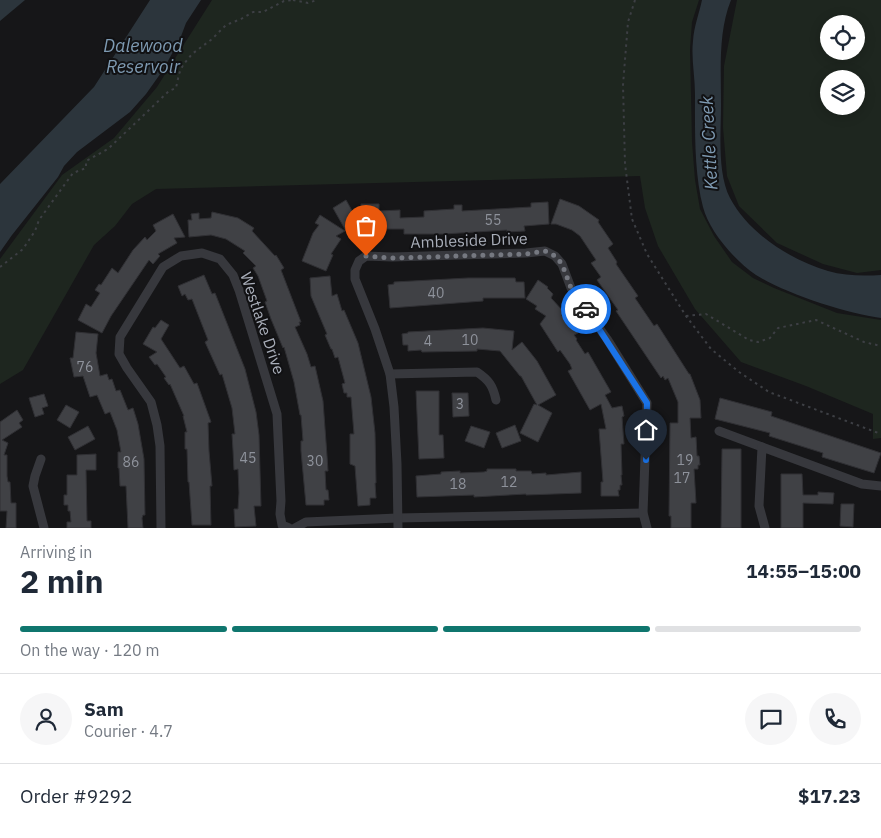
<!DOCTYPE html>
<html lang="en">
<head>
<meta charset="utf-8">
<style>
  :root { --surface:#fff; --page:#f6f6f7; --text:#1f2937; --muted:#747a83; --line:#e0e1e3; --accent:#0f766e }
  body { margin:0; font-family:"IBM Plex Sans",sans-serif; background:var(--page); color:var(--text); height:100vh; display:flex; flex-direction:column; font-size:19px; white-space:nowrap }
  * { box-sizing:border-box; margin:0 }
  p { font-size:16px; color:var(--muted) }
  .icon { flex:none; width:28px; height:28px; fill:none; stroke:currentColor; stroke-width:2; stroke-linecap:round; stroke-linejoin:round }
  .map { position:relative; height:528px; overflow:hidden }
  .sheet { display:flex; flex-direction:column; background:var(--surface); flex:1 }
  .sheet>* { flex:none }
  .tools { position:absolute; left:820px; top:15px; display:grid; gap:10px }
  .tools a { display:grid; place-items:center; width:45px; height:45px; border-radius:50%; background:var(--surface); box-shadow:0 2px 12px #0003; font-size:25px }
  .pin { position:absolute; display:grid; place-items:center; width:42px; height:42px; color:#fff; margin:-51px -21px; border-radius:50% 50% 50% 0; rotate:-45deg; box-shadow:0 0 5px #0007 }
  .pin .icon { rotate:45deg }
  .courier { position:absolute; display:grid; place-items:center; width:50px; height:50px; margin:-25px; border:4px solid #1a73e8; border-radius:50%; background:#fff; color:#222; box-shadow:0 1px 6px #0007 }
  .headline em { font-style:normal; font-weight:700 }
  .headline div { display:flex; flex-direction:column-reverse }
  .headline { display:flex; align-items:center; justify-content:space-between; height:85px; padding:0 20px }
  h1 { font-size:32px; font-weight:700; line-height:38px }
  .bar { display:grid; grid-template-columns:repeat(4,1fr); gap:8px 5px; align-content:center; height:60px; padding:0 20px }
  .bar i { height:6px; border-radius:4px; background:var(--line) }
  .bar .on { background:var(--accent) }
  .bar p { grid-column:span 4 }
  .line { display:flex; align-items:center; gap:12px; padding:0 20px; border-top:1px solid var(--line) }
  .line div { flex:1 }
  .round { display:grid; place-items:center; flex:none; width:52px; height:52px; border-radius:26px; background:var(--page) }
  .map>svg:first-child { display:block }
  .green { fill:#1e261f; fill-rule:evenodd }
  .water { fill:#2c353c }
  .building { fill:#404145; stroke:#303034 }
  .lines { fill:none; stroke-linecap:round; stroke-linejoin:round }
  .path { stroke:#3d3f44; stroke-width:2; stroke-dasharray:2.5 4; stroke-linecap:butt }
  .minor { stroke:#37383d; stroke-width:9 }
  .done { stroke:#757880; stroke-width:5; stroke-dasharray:0 9 }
  .route { stroke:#1a73e8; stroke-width:6 }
  .labels { text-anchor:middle; stroke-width:4; stroke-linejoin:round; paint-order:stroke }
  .number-label { font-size:14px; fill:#8e929b }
  .street-label { font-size:16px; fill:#a8adb8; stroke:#111113 }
  .water-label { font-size:18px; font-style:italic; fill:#7f9bb3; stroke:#111113 }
</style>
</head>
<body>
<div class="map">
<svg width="881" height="528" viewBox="0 0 881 528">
  <rect width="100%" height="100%" fill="#161618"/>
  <g class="green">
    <polygon points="212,0 699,0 692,22 690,49 692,142 695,180 700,209 714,236 732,262 753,278 774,288 837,313 881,320 881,438 873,439 873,414 806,386 741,362 695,309 658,246 645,208 640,176 156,189 132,204 115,226 94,245 23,370 0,384 0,259 62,175 114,138 157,87"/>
    <path d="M737,0H881V270L857,273L823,264L777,243L739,206L727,176L723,127L724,66ZM829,24H856V51H829ZM829,79H856V106H829Z"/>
  </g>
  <g class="water">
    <polygon points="0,0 25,0 0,21"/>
    <polygon points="150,0 201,0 186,23 180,39 163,70 146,94 130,112 77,152 64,166 58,177 12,235 0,252 0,184 94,87"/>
    <path d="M702,0H731C718,32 721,70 721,105C721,132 717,173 730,198C749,234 791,260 828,271C845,276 864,276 881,275V318C847,314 784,293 756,275C735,261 709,231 703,207C694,172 695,130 695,94C695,76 691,58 693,41C694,26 699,14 702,0Z"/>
  </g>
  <g class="building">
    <polygon points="560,199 579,206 599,220 598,222 613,244 608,248 617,262 616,264 638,296 635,298 654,326 657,324 689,374 690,374 700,400 701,418 690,418 691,438 696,437 697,456 699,456 700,465 698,465 698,469 694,469 696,503 691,503 691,528 671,528 671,516 669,516 670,423 678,423 678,402 668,378 665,380 663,376 661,378 616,311 618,310 597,280 601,277 591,263 596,260 580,236 572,230 556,224 551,224"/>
    <polygon points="346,200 359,223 346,231 333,208"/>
    <polygon points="548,202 549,224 524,226 525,231 507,232 507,230 444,234 404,234 404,229 362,229 361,204 379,204 379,211 400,210 400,218 424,217 424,211 454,209 454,205 462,205 462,211 531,207 531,203"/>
    <polygon points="212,212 238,218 254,228 252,231 275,256 276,255 284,268 281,270 301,322 299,322 300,325 295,327 307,354 311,367 315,366 323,401 327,456 328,471 325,471 326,490 328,490 329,500 324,500 324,505 306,505 301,451 301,441 303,441 301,415 300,415 294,382 284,347 283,348 271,319 265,302 267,301 258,276 253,268 256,266 243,253 245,251 226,239 211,235 189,237 188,220 192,220 191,214 199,213 199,219 211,218"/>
    <polygon points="173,214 185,237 174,238 177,243 158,254 160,256 153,264 149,260 111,316 102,333 78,320 86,304 91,307 100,293 95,290 99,284 101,285 112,268 118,273 133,250 145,237 147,240 156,231 153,225"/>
    <polygon points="320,215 345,231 336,236 341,239 331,254 333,255 326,271 302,261 313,233 319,225 315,223"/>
    <polygon points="204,275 212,294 215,293 245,369 256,412 259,435 261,506 254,506 256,526 235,527 234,509 238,509 239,493 238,469 234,470 233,450 232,434 235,434 232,408 222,374 220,375 205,342 208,340 192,299 188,300 185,294 182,296 178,286"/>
    <polygon points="330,276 332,296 337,294 342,311 344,310 358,343 371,397 375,433 376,483 375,483 376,498 370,498 370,505 358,506 355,466 350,464 350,434 354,434 351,397 347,397 347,393 344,393 342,384 345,383 338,357 335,358 332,349 331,349 325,335 327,334 311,296 310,278"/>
    <polygon points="468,278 515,278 516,282 524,282 525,298 483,298 483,301 390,308 388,285 394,284 394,282"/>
    <polygon points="538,280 548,287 547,288 553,294 551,298 564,312 561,315 570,324 572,323 578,333 574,335 577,339 576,340 585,354 588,352 611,392 605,395 612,408 622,406 624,416 622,417 624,444 621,444 622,475 621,475 622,485 620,485 620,490 618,490 619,496 601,496 601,482 603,482 599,429 606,429 601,404 590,410 568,371 572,369 570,364 560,350 558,352 540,324 546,316 535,309 537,306 526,299"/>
    <polygon points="161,320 169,325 161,339 180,368 184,366 194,384 197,383 211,422 208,423 209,451 212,486 210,486 211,525 192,525 189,482 188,482 187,449 185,449 185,432 187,432 183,416 184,416 170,384 169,385 164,378 166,377 157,364 155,365 149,357 157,352 143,344 153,327 155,328"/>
    <polygon points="483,328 514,331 512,350 522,342 537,361 556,395 538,405 552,413 538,442 520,433 534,404 537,405 521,376 520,376 500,351 477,349 477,351 422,352 421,350 408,351 408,345 403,345 402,334 408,333 408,332"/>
    <polygon points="76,332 98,334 96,353 100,376 107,374 109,380 112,379 116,391 120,390 128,410 133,408 138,424 144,459 145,515 143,515 142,518 143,528 128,528 126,486 120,486 119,468 118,468 118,452 121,452 117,430 110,412 105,414 97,395 90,397 83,376 74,377 70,358 73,358"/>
    <polygon points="416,391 439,391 439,435 443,435 444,458 419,459"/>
    <polygon points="452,393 468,393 469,416 453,417"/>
    <polygon points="44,394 48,406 42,408 44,414 35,417 29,398"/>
    <polygon points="720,398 772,412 771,416 881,453 874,473 822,457 823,453 769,436 770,433 715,419"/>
    <polygon points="66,405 79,412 70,428 57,420"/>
    <polygon points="17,410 23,420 19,423 22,427 2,440 8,443 4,455 7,455 7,476 8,482 10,482 11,503 16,503 16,528 6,528 7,511 0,511 0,422"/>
    <polygon points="515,425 521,441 502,448 496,433"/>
    <polygon points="88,426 95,439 75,450 68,437"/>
    <polygon points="471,426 490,432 484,448 465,441"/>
    <polygon points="722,449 741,449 741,528 721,528"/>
    <polygon points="96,454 96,470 86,470 87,521 91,521 91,528 67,528 67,522 71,522 70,511 68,511 68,505 64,505 64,495 67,495 67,475 77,475 77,455"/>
    <polygon points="487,469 516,469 516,471 531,471 532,474 546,473 546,475 581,472 581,493 526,495 526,494 474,497 474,495 417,497 416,476 441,474 441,472 460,471 460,473 484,472 487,471"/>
    <polygon points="781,474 802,474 803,495 818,495 818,492 834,493 833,504 803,503 803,528 781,528"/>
    <polygon points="841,504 854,504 853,527 840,526"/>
  </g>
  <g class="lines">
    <g class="path">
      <polyline points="293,0 308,3 317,0"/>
      <polyline points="635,0 628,22 623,85 625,164 632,219 647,254 686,316 711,349 739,372 769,392 881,434"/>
      <polyline points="0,267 23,249 35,231 39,220 73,173 86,168 86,161 108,149 169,91 176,88 179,74 183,65 192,54 212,39 226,25 241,19 253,12 263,12 284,1 292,0"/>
      <polyline points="686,316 706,314 749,340 758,342 770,338 778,328 816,320 864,342 881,346"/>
    </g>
    <g class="minor">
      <path d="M390,374L477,372C489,380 493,386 496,400"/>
      <polyline points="719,431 762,447"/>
      <polyline points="41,459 35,476 33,486 44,528"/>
      <polyline points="161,528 160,446 157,425 151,402 127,368 119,354 120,337 163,267 181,256 202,253 220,259 233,275 239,290 277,414 281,501 280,514 282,525 289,528"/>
      <polyline points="295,528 306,522 397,518 643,513"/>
      <polyline points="398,528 397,464 394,407 390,374 375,329 355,279 355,270 359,261 366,256 392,257 526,253 545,251 555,256 562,264 571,288 607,339 647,403 643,513 647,528"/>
      <polyline points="765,528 759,506 762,447 862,484 881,486"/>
    </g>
  </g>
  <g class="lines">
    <polyline class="done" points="366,256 392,258 526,254 545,251 555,256 562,264 571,288 586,309"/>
    <polyline class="route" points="586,309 647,403 646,460"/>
  </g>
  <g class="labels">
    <g class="number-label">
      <text x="493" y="225">55</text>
      <text x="436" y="298">40</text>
      <text x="470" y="345">10</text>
      <text x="428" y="346">4</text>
      <text x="85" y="372">76</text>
      <text x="460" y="409">3</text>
      <text x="248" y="463">45</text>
      <text x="685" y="465">19</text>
      <text x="315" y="466">30</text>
      <text x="131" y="467">86</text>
      <text x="682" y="483">17</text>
      <text x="509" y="487">12</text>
      <text x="458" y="489">18</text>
    </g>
    <g class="street-label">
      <text transform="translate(469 240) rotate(-2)" y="6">Ambleside Drive</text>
      <text transform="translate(263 323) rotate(71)" y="6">Westlake Drive</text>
    </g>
    <g class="water-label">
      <text x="143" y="52">Dalewood<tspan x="143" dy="21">Reservoir</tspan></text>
      <text transform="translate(709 143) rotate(-93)" y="6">Kettle Creek</text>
    </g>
  </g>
</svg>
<div class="tools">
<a><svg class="icon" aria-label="locate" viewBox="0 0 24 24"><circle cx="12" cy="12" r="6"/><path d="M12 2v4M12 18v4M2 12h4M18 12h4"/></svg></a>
<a><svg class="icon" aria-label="layers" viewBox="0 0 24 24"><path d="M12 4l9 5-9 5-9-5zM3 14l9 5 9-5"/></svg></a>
</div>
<div class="pin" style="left:366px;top:256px;background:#ea580c"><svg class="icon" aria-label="bag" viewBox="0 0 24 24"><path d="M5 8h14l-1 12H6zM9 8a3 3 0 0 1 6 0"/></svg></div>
<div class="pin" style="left:646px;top:460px;background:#1f2937"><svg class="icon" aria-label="home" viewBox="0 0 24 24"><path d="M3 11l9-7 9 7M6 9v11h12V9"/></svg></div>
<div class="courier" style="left:586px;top:309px"><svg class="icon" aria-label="car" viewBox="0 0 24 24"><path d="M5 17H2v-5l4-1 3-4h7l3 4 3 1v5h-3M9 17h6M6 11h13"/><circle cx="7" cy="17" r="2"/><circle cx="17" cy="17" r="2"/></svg></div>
</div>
<section class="sheet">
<div class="headline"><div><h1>2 min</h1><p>Arriving in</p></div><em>14:55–15:00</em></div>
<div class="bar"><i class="on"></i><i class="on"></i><i class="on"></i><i></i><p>On the way · 120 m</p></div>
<div class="line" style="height:90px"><a class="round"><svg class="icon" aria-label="person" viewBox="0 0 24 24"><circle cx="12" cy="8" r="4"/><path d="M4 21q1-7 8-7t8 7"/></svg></a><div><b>Sam</b><p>Courier · 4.7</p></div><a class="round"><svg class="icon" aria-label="chat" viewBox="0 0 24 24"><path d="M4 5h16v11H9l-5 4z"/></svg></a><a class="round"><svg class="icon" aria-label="phone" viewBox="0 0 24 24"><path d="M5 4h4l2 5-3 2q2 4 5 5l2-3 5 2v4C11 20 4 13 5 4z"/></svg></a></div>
<div class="line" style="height:65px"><div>Order #9292</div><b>$17.23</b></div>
</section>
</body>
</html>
